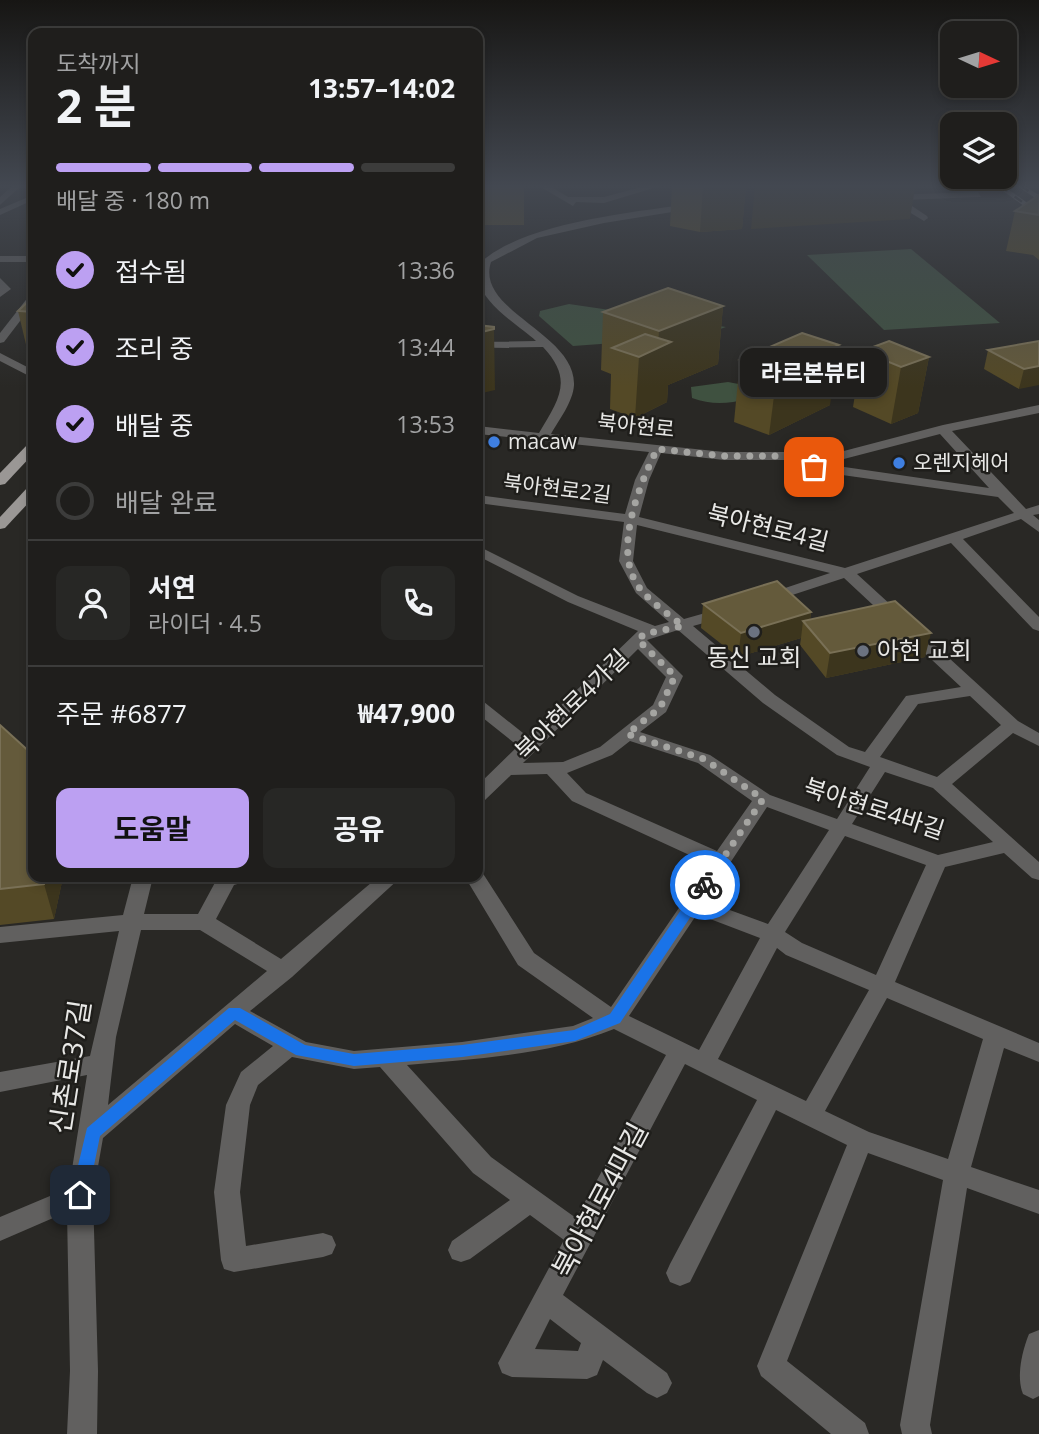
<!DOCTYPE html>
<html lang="ko">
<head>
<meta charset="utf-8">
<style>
  :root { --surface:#1f1e1c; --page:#272725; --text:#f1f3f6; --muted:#a1a2a3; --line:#3c3c3b; --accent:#bca0f2 }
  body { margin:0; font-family:"Open Sans","Noto Sans KR",sans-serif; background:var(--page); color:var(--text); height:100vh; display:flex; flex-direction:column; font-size:26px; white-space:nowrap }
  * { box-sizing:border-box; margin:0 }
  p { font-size:23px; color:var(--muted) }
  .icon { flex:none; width:38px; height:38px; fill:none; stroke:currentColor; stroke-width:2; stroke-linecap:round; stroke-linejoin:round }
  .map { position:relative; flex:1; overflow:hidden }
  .details { position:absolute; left:28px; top:28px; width:455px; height:854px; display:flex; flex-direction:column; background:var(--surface); border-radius:14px; box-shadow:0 4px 10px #0003,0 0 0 2px var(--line) }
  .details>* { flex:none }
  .needle { width:46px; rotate:94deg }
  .fabs { position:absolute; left:940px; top:21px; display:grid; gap:14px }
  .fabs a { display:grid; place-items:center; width:77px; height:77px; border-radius:14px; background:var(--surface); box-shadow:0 4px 10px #0003,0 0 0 2px var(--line); font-size:35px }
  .pin { position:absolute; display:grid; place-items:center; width:60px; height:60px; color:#fff; margin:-30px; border-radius:14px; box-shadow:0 4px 10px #0006 }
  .courier { position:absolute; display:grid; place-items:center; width:70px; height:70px; margin:-35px; border:5px solid #1a73e8; border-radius:50%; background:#fff; color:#222; box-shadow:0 2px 9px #0007 }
  .bubble { position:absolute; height:49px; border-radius:14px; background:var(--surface); box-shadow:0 4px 10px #0003,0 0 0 2px var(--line); font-size:23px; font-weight:700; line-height:49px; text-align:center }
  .summary em { font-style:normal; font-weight:700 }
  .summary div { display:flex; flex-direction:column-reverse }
  .summary { display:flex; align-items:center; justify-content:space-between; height:119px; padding:0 28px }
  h1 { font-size:46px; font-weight:700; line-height:52px }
  .bar { display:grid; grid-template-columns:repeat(4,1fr); gap:10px 7px; align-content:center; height:84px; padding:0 28px }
  .bar i { height:9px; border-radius:5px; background:var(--line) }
  .bar .on { background:var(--accent) }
  .bar p { grid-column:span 4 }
  .line { display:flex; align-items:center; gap:18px; padding:0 28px; border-top:2px solid var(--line) }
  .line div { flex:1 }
  .round { display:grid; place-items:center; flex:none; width:74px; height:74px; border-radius:14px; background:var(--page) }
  ol { padding:0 28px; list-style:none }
  li { display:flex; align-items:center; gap:21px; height:77px }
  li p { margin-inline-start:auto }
  li .icon { padding:7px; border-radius:50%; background:var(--accent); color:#111; stroke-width:4 }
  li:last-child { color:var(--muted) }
  li i { width:38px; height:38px; border:4px solid var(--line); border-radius:50% }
  .action { display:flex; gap:14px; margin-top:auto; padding:14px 28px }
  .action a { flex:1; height:80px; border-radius:14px; background:var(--accent); color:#111; font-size:28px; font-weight:700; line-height:80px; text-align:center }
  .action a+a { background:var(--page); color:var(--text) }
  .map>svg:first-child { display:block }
  .green { fill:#3f5140 }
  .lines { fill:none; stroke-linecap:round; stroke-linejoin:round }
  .minor { fill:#61605f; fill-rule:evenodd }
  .major { fill:#9a9795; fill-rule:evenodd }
  .rail-casing { stroke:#868583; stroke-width:4.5 }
  .rail { stroke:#1f1e1b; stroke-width:2.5; stroke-dasharray:9; stroke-linecap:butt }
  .wall { fill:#544926 }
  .shaded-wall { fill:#3c351d }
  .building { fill:#645a3b; stroke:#797056; stroke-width:2 }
  .route { fill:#1a73e8 }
  .done { stroke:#a5a5a2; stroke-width:7; stroke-dasharray:0 12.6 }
  .shop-dot { fill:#3f7fe0; stroke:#1f1e1b; stroke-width:2.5 }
  .worship-dot { fill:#6b7280; stroke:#1f1e1b; stroke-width:2.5 }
  .labels { text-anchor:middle; stroke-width:5; stroke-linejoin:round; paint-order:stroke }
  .far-street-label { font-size:21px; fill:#e8e8e6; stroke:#1f1e1b }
  .far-poi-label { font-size:21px; fill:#e8e8e6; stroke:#1f1e1b; text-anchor:start }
  .street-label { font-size:24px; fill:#e8e8e6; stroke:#1f1e1b }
  .poi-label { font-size:24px; fill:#e8e8e6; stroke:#1f1e1b; text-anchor:start }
  .near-street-label { font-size:28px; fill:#e8e8e6; stroke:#1f1e1b }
</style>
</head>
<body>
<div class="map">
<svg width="1039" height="1434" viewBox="0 0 1039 1434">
  <rect width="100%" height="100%" fill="#292825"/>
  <g class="green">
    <polygon points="911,249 1000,323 884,330 807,255"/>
    <polygon points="569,304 726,327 697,337 573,346 539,316 540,311"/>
    <path d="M728,382L744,385L747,399C728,404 711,405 692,398L691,387Z"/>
  </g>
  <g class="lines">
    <g class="minor">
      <polygon points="12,186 21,186 0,205 0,197"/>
      <polygon points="539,186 550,186 568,197 604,197 645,186 660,186 604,203 576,202 573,206"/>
      <polygon points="978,192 981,197 903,200 927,216 928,218 924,221 886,198 890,195"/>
      <polygon points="33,195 33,200 0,215 0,209"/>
      <path d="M694,203L697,208L604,223L537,238L491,262C475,311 576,333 574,385C573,402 559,420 551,434L724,452H840L943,425L1039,405V413L952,431L1026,509L1039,505V514L1033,515L1039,520V532L1021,519L963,539L1039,617V631L1033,629L951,543L857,574L1018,721L1039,733V746L1013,733L952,784L1039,862V880L1032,878L1004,853L945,867L895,982L1039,1043V1062L1004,1048L971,1167L1039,1190V1214L967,1188L930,1425L932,1434H902L900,1425L943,1180L868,1153L787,1361L865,1423L869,1434H831L761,1376L757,1366L847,1145L776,1110L690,1282L680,1286L670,1282L666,1273L670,1264L757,1100L685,1064L563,1295L667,1373L672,1383L667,1393L657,1398L647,1393L603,1360L597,1375L587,1379L512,1377L502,1373L498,1363L564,1240L530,1215L470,1259L461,1262L452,1259L448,1250L452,1241L510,1200L473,1173L380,1067L354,1069L292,1057L258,1085L250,1105L240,1192L246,1246L323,1233L332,1236L336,1245L332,1254L323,1257L234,1272L224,1269L221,1260L214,1192L226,1105L241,1072L273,1046L235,1024L103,1138L93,1195L98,1371L97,1434H67L70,1371L67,1212L0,1241V1217L69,1188L87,1075L0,1092V1072L90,1056L119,931L0,943V927L123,915L133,877H153L144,914H198L218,877H247L244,882L234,885L216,919L281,959L378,877H401L292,977L250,1011L306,1042L354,1051L462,1042L573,1026L593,1018L518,965L465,877H478V871L482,872L534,953L611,1007L709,864L572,801L547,774L511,775L485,800L478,802V785L518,746L478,714V701L484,702L528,737L638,631L568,602L478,556V546L578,596L655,626L669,622L636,593L619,561L624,522L478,503V495L625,514L635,480L649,452L478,434V426L539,433C559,399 574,380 543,347L478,348V342L536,341C518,325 482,304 478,278C477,272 480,266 482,261C530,221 633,213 694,203ZM940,434L989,488L817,463L809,460H840ZM661,453L724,460H793L814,471L998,497L1014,513L845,568L639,517L649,480ZM637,525L830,573L761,596L758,599L761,602H771L844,578L961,687L906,696L865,752L849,747L775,695L693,626L729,616L731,613L729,610L723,608L684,619L647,588L633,561ZM678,630L763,703L837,755L870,767L837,819L770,795L710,755L640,732L666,712L683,676L647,640ZM638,649L666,677L653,705L600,747L563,762L523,763ZM970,696L1001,725L937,777L880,757L918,704ZM630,741L698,763L752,801L717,851L586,793L567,773L612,755ZM885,772L933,788L993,842L938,855L852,824ZM767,807L829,830L768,924L705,901ZM845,836L926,865L876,975L802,943L785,932ZM697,914L760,938L699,1050L629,1016ZM141,930H200L267,971L108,1105L116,1037ZM777,948L786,955L869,990L806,1101L718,1059ZM887,998L983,1039L948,1159L869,1132L825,1111ZM614,1029L666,1055L576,1218L491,1157L407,1065C476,1059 550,1055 614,1029ZM550,1319L581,1343L578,1351L535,1349Z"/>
      <rect x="0" y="256" width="33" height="6"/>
      <polygon points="0,278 11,289 0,297"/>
      <polygon points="33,295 33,304 4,342 0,343 0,333 29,296"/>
      <polygon points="0,353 33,370 33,378 0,361"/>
      <path d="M1039,1330V1396L1033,1399L1023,1394C1016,1377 1022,1351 1029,1334Z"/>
    </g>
    <g class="major">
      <polygon points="33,372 33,379 29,378 27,375"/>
      <polygon points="33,443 33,454 5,484 0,485 0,473 28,444"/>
      <polygon points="33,486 33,498 5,528 0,529 0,517 28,487"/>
    </g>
    <defs>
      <g id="rail">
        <polyline points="1000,186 1039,214"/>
        <polyline points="1021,186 1039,198"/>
      </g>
    </defs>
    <use href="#rail" class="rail-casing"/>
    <use href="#rail" class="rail"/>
  </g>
  <g class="wall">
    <rect x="478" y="186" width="46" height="39"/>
    <polygon points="672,186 746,186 742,229 700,232 670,226"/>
    <polygon points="1039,195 1039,260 1033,255 1006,251 1015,211"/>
    <polygon points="33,297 33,357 29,357 18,311"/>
    <polygon points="723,306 718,364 668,385 667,402 635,418 610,409 611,374 601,370 603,312"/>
    <polygon points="802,333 830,405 769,435 734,422 740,360"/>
    <polygon points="1039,341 1019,389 984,369 988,350"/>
    <polygon points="862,351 929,357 918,413 891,424 853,407"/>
    <polygon points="703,604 811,612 810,620 925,657 826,678 800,645 801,638 738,657 701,628"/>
    <polygon points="0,725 63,877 54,919 0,925"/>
  </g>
  <g class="shaded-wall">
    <polygon points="746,186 742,229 700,232 703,187"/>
    <polygon points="755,186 918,186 915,188 910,219 751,229"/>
    <polygon points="723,306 718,364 668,385 667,402 635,418 639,357 658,348 659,331"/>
    <polygon points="494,329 495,390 478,394 478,333"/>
    <polygon points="839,345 830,405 769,435 777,373"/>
    <polygon points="929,357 918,413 891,424 901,367"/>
    <polygon points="1039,366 1039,385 1019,389 1024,369"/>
    <polygon points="811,612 809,627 803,621 801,638 738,657 741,633"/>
    <polygon points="931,633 925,657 826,678 830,653"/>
    <polygon points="46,877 63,877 54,919 44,884"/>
  </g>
  <g class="building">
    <polygon points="1039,195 1039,215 1015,211"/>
    <polygon points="668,288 723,306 659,331 603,312"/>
    <polygon points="33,297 33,312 18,311"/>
    <polygon points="478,325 494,327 494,329 478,333"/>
    <polygon points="802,333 839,345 777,373 740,360"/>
    <polygon points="645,334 671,342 639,357 612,348"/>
    <polygon points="889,341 929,357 901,367 862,351"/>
    <polygon points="1039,341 1039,366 1024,369 988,350"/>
    <polygon points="777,581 811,612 741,633 703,604"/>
    <polygon points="895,601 931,633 830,653 803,621"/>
    <polygon points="0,725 33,755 33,877 46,877 44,884 0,889"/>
  </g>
  <linearGradient id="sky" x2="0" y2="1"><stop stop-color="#171614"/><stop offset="0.48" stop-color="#434851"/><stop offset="1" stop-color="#434851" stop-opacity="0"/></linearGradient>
  <rect width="1039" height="387" fill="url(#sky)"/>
  <polygon class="route" points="705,881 709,882 709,889 620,1023 575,1041 462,1057 354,1066 296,1055 235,1020 100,1136 88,1195 86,1201 80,1203 74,1201 71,1195 87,1128 229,1008 240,1008 305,1045 354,1054 462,1045 574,1030 610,1014 700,882"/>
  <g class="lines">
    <path class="done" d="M705,885L763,799L704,759L627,734L660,708L675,676L638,640L644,634L683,626C670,615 653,604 642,591C610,555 639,486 657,449L724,456H790L814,467"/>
  </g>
  <g class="shop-dot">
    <circle cx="494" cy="442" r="7"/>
    <circle cx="899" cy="463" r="7"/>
  </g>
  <g class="worship-dot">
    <circle cx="754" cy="632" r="7"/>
    <circle cx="863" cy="651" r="7"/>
  </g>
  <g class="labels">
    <g class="far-street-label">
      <text transform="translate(636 426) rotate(6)" y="7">북아현로</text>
      <text transform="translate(557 489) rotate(7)" y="7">북아현로2길</text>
    </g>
    <g class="far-poi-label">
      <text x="508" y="449">macaw</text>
      <text x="913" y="470">오렌지헤어</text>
    </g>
    <g class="street-label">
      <text transform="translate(768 528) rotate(14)" y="8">북아현로4길</text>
      <text transform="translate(572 705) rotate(-44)" y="8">북아현로4가길</text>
      <text transform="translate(874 809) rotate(18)" y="8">북아현로4바길</text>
    </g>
    <g class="poi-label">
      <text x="877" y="659">아현 교회</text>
      <text x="754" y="666" text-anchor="middle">동신 교회</text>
    </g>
    <g class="near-street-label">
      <text transform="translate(70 1067) rotate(-81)" y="10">신촌로37길</text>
      <text transform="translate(600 1200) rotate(-62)" y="10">북아현로4마길</text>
    </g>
  </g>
</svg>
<div class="fabs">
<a><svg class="needle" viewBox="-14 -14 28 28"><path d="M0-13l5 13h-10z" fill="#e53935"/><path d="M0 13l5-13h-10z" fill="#a1a2a3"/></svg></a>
<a><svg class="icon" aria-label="layers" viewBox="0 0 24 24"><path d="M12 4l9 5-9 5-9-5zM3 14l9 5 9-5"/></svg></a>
</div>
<div class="pin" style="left:814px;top:467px;background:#ea580c"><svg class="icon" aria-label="bag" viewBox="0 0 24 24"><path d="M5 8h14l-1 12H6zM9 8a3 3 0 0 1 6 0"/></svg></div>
<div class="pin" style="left:80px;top:1195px;background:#1f2937"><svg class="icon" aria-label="home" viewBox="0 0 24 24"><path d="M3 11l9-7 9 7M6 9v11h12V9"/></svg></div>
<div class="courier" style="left:705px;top:885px"><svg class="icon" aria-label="bike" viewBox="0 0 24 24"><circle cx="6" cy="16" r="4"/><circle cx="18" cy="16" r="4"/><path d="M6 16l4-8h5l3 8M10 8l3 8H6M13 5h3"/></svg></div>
<div class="bubble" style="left:740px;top:348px;width:147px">라르본뷰티</div>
<section class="details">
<div class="summary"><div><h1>2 분</h1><p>도착까지</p></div><em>13:57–14:02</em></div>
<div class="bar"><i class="on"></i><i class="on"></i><i class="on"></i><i></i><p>배달 중 · 180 m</p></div>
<ol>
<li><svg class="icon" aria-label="check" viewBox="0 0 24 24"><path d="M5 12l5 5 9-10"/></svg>접수됨<p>13:36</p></li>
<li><svg class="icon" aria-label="check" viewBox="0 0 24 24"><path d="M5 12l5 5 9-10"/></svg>조리 중<p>13:44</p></li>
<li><svg class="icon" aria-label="check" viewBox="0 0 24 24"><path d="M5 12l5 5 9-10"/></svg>배달 중<p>13:53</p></li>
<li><i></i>배달 완료</li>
</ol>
<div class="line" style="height:126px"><a class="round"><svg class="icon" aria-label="person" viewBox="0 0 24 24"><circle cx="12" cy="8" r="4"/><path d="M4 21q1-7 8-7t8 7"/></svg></a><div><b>서연</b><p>라이더 · 4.5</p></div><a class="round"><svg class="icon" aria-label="phone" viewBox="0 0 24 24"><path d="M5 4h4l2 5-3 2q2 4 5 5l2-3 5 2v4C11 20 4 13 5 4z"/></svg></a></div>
<div class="line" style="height:91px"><div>주문 #6877</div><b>₩47,900</b></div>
<div class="action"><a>도움말</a><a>공유</a></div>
</section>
</div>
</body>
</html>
